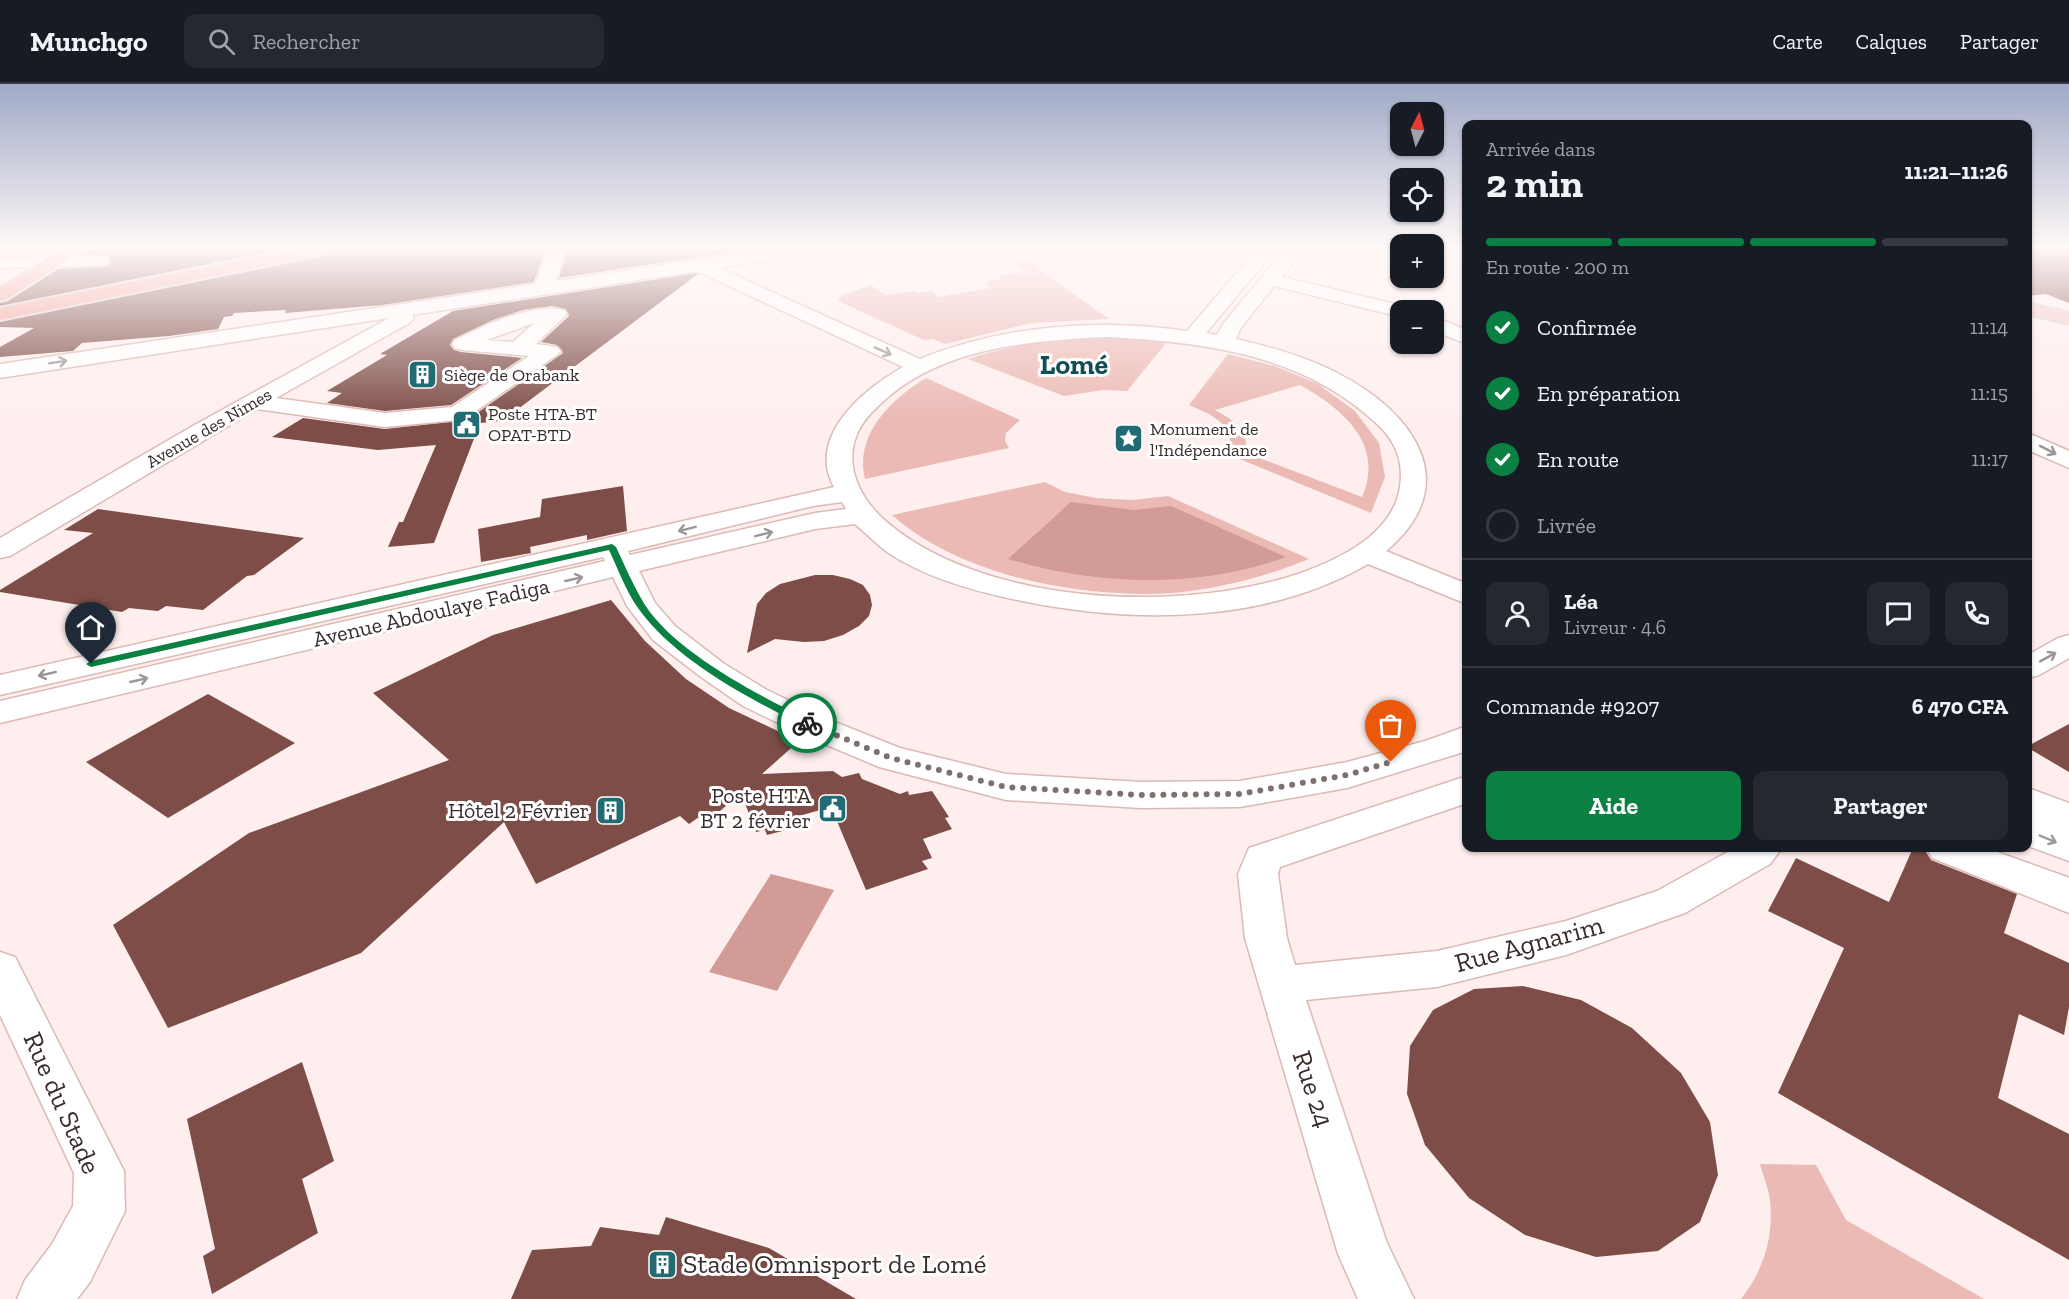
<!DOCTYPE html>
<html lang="fr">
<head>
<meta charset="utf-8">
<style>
  :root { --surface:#171b24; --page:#242831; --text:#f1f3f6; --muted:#9ea1a6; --line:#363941; --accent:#0b8043 }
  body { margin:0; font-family:"Zilla Slab",serif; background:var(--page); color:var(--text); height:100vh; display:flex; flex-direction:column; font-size:22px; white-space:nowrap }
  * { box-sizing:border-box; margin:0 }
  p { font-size:20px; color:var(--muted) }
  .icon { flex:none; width:33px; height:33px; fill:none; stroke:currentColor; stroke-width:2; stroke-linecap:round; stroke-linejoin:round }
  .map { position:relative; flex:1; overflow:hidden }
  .side { position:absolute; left:1462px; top:36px; width:570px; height:732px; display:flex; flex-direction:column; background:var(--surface); border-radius:12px; box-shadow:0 2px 4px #0004 }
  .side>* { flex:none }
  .needle { width:39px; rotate:6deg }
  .tools { position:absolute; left:1390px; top:18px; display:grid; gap:12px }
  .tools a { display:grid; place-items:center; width:54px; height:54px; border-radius:12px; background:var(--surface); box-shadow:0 2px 4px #0004; font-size:30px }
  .pin { position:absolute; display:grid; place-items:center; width:51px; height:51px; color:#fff; margin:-62px -26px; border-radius:50% 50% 50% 0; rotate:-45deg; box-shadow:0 0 6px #0007 }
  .pin .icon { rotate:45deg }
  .courier { position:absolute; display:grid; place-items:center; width:60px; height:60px; margin:-30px; border:4px solid #0b8043; border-radius:50%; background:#fff; color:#222; box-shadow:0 2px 8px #0007 }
  .summary em { font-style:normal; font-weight:700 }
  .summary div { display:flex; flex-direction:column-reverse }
  .summary { display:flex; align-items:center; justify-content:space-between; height:102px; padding:0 24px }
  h1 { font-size:39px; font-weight:700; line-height:45px }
  .bar { display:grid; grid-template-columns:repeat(4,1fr); gap:9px 6px; align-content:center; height:72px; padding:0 24px }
  .bar i { height:8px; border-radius:4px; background:var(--line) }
  .bar .on { background:var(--accent) }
  .bar p { grid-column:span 4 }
  .line { display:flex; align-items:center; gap:15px; padding:0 24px; border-top:2px solid var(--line) }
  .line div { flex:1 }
  .round { display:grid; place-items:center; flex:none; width:63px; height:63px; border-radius:12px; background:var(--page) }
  ol { padding:0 24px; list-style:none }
  li { display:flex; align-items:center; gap:18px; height:66px }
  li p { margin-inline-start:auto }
  li .icon { padding:6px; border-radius:50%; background:var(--accent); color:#fff; stroke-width:4 }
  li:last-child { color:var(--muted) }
  li i { width:33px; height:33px; border:3px solid var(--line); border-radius:50% }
  .action { display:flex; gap:12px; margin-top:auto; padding:12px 24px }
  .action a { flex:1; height:69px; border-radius:12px; background:var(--accent); color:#fff; font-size:24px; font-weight:700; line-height:69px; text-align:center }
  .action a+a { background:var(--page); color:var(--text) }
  header { display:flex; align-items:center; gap:36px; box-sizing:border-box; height:84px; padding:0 30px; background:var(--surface); border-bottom:2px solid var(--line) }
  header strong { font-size:28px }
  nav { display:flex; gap:33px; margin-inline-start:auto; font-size:21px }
  .search { width:420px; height:54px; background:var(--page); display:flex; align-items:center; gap:15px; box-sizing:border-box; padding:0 21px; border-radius:12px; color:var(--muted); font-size:22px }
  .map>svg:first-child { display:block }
  .green { fill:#ebbab5; fill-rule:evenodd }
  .water { fill:#d29b95 }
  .building { fill:#7e4d48 }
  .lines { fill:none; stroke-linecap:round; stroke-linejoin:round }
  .minor-casing { stroke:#dbb9b5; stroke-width:3 }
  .major-casing { stroke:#d3d1d0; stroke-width:3 }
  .highway-casing { stroke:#d3d1d0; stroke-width:3 }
  .minor { fill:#fff; fill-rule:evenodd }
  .major { fill:#f6c4bf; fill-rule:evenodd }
  .highway { fill:#f09d95; fill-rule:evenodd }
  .oneway { stroke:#9c9695 }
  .route { fill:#0b8043 }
  .done { stroke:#7e706f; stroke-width:6; stroke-dasharray:0 10.8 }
  .labels { text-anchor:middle; stroke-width:6; stroke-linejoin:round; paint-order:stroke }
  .far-poi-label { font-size:18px; fill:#392c2b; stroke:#fff; text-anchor:start }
  .far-street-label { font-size:18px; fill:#392c2b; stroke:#fff }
  .street-label { font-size:22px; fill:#392c2b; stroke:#fff }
  .poi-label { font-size:22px; fill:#392c2b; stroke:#fff; text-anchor:end }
  .near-street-label { font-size:27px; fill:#392c2b; stroke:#fff }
  .near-poi-label { font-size:27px; fill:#392c2b; stroke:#fff; text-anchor:start }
  .far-town-label { font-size:28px; font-weight:bold; fill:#114e54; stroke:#fff }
</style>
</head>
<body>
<header>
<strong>Munchgo</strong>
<div class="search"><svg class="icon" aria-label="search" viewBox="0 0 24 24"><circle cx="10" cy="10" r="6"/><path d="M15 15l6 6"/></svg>Rechercher</div>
<nav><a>Carte</a><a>Calques</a><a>Partager</a></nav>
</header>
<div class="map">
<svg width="2069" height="1215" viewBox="0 0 2069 1215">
  <rect width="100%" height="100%" fill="#feefee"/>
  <g class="green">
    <polygon points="1027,177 1109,235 1031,239 945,260 933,255 924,256 838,217 842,211 871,201 885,211 913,207 917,209 932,207 939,213 991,204 985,198 1001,195 998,192 1024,187 1014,179"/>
    <path d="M1098,253L1167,258L1127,307L1103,306L1064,312L968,275C1011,261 1053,255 1098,253Z"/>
    <path d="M1228,270L1275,282L1318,300L1355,327L1379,359L1385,393L1371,429L1230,371C1234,339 1214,332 1189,321ZM1300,301C1343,325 1385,360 1362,413L1246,369C1248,344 1234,337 1215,326Z"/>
    <path d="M926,294L1020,336L1006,349L1005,357L1009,364L865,395C854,351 891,315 926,294Z"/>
    <path d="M1045,398L1065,408L1096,414L1132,416L1168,412L1309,475C1265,493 1219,505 1172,509C1082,515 960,492 892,431Z"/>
    <path d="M1760,1080L1816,1081L1846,1136L1984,1215H1741C1763,1187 1774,1154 1770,1117C1769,1105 1763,1092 1760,1080Z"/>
  </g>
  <g class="water">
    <path d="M1071,418L1134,426L1171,422L1286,473C1198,505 1097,502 1008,475Z"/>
    <polygon points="771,790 834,806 777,907 709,888"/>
  </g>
  <g class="building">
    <polygon points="94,165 283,165 0,222 0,219 8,217 58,185 108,182 111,177 106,171 80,170"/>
    <polygon points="335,165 546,165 534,198 382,221 285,229 286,226 234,229 232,232 224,233 218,245 169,252 82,259 73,267 0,273 0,263 34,244 0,243 0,238 324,172"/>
    <polygon points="568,165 731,165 726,169 559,194"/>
    <polygon points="2028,165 2069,165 2069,219 2046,210 2028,212"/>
    <polygon points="697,189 698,190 502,337 480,339 434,459 388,463 399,438 403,438 436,361 378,366 272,353 303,334 385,345 467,336 563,269 557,261 541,258 569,232 566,225 552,222 523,226 493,236 453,255 450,261 454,266 461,268 522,274 451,321 385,327 327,319 342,309 327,307 387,271 380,270 453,227"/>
    <polygon points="623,402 627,447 587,456 587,451 530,463 531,469 481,478 478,445 540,433 542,415"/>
    <polygon points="98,425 269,449 304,454 254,491 247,492 203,526 166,522 158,527 129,524 122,528 0,508 0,506 93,449 64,446"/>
    <polygon points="815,491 833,491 850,495 863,501 870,511 872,521 869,532 859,542 843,551 824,557 804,558 775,555 747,569 757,520 766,509 780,500"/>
    <polygon points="611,516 645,557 686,595 729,624 799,657 762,690 833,687 842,693 859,689 862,695 900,710 908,707 909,711 932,707 949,733 945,734 952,745 923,755 932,774 922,777 928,785 866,806 831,723 788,735 790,745 767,751 765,746 756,748 741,709 706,739 699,733 689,740 680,732 536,800 504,738 361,869 168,944 113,841 249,749 449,676 373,609 493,551"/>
    <polygon points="208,610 295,659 168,734 86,678"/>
    <polygon points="2069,640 2069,688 2028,664 2028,662"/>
    <polygon points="1913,764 1926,768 1931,776 2017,810 2004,849 2069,879 2069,923 2064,951 2019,930 1998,1014 2069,1050 2069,1176 1778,1009 1844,864 1768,827 1796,774 1889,818"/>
    <polygon points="1523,902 1581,916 1632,944 1681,989 1710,1038 1718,1091 1700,1138 1658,1167 1596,1173 1525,1151 1469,1114 1425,1061 1407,1010 1410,962 1433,926 1474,905"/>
    <polygon points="302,978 334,1077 302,1095 318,1149 212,1210 203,1172 215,1165 187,1035"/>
    <polygon points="666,1133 769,1164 856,1215 511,1215 532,1166 591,1162 600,1143 659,1151"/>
  </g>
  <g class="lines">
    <defs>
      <g id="minor">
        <path d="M548,165H566L556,197L770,165H816L807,170L719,184L920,275C1003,241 1100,234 1187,247L1257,165H1276L1206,249L1217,251L1223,240L1285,165H1304L1282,193L1408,223L1410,226H1401V233L1274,202L1240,245L1236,255C1271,263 1307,273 1339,290C1413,328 1466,400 1386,467L1467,500V520L1368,480C1264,540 1136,540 1022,517C977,508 929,495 890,470C878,462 867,450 855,440L815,445L639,487L655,519L675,542L723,579L767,606L825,634L900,664L1006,690L1141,698L1240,697L1347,678L1425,657L1467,642V667L1347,704L1240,723L1141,724L1006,716L879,683L801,650L743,622L701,593L653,556L627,522L613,493L0,639V617L605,477L603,473L0,611V591L834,403C806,352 864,305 903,283L697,187L412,231L414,234L411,238L276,314L385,329L452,323L529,272L462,266L455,264L452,260L455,256C482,242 534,218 564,226L567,230L536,260L557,263L561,267L557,271L466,334L458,336L385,343L257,325L10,472L0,474V454L191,343L389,234L0,294V280L536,200ZM534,239L513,258L487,256ZM1106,253C1204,258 1302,270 1376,339C1395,356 1404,377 1400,403C1394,440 1362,462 1330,477C1212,533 992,526 889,440C862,418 842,383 858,348C865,333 876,324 888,313C947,263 1031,257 1106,253ZM842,418L846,425L815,429L630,471L628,467L813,422Z"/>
        <polygon points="100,172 106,173 109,177 106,181 0,184 0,174"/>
        <polygon points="1434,233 1467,246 1467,260 1434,247"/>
        <polygon points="2028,349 2069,367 2069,384 2028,366"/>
        <polygon points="2069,551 2069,574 2039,591 2028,594 2028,571 2058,554"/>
        <polygon points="1467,692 1467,719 1280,783 1278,790 1287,854 1295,881 1437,867 1566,837 1657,807 1735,764 1782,764 1770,780 1685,829 1566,871 1437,903 1306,916 1387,1159 1414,1215 1358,1215 1338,1170 1245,854 1238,790 1249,764"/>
        <polygon points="2028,704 2069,719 2069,777 2028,762"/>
        <polygon points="1927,764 1986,764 2067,793 2069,794 2069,829 1932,774"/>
        <polygon points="0,868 15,873 124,1087 125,1127 90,1198 77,1215 17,1215 25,1196 52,1160 73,1122 74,1089 0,931"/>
      </g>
      <polygon id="major" points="2028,219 2069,228 2069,240 2028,231"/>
      <g id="highway">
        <polygon points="62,165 84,165 7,215 0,217 0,203"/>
        <polygon points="296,165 333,165 324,170 0,236 0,224"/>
      </g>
    </defs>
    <use href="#minor" class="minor-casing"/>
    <use href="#major" class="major-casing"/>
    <use href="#highway" class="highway-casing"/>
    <use href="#minor" class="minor"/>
    <use href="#major" class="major"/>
    <use href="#highway" class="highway"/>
  </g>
  <defs><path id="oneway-shaft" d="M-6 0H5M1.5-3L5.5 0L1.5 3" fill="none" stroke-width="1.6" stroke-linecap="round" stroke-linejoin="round" transform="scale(1.5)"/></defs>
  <g class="oneway">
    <use href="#oneway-shaft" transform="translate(883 267) rotate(24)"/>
    <use href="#oneway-shaft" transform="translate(58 278) rotate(-9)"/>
    <use href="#oneway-shaft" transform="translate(2048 366) rotate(27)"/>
    <use href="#oneway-shaft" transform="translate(687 445) rotate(166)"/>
    <use href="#oneway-shaft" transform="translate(764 450) rotate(-14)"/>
    <use href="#oneway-shaft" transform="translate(574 495) rotate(-13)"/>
    <use href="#oneway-shaft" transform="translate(2048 573) rotate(-29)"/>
    <use href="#oneway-shaft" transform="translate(47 590) rotate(167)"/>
    <use href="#oneway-shaft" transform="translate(139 596) rotate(-13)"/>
    <use href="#oneway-shaft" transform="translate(2048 755) rotate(23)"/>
  </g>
  <linearGradient id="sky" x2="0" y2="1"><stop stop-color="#9faac7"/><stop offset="0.49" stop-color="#fff8f7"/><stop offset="1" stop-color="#fff8f7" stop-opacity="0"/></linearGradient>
  <rect width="2069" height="335" fill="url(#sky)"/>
  <path class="route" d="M612,460L616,463C625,482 634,503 645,521C676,569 760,612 811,637V642H804C748,614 675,576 638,524C626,507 618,485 609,466L91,583L86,580L91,577Z"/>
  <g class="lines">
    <polyline class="done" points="807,639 891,674 1006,703 1141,711 1240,710 1347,691 1391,678"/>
  </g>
  <defs>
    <symbol id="building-square" viewBox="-11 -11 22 22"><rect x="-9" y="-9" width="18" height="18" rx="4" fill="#216c74" stroke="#fff"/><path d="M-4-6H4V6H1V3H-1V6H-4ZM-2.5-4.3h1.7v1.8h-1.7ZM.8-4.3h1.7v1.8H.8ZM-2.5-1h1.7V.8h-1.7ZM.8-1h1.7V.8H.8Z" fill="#fff"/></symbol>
    <symbol id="civic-square" viewBox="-11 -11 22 22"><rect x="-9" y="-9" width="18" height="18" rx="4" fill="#216c74" stroke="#fff"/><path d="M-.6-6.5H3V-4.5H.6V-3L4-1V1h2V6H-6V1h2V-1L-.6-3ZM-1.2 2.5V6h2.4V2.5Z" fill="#fff"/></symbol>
    <symbol id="sight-square" viewBox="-11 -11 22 22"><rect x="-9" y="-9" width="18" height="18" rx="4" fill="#216c74" stroke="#fff"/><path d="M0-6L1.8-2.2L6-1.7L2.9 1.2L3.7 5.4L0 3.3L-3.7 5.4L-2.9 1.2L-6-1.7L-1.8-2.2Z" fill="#fff"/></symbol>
  </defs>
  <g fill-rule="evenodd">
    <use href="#building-square" x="406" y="274" width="33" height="33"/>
    <use href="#civic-square" x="450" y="324" width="33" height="33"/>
    <use href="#sight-square" x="1112" y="338" width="33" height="33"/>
    <use href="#civic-square" x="816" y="708" width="33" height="33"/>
    <use href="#building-square" x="594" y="710" width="33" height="33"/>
    <use href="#building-square" x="646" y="1164" width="33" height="33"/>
  </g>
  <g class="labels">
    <g class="far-poi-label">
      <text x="444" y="297">Siège de Orabank</text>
      <text x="488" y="336">Poste HTA-BT<tspan x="488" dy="21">OPAT-BTD</tspan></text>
      <text x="1150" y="351">Monument de<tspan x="1150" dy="21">l'Indépendance</tspan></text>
    </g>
    <g class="far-street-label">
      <text transform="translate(209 344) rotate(-30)" y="6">Avenue des Nimes</text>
    </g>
    <g class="street-label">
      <text transform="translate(431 528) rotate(-13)" y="8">Avenue Abdoulaye Fadiga</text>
    </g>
    <g class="poi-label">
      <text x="811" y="719">Poste HTA<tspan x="811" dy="25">BT 2 février</tspan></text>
      <text x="589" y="734">Hôtel 2 Février</text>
    </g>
    <g class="near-street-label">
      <text transform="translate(1529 860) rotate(-15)" y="9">Rue Agnarim</text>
      <text transform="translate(1313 1005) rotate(72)" y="9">Rue 24</text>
      <text transform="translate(62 1019) rotate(66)" y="9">Rue du Stade</text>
    </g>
    <g class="near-poi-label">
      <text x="683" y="1189">Stade Omnisport de Lomé</text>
    </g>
    <g class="far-town-label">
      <text x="1074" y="290">Lomé</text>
    </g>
  </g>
</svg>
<div class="tools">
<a><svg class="needle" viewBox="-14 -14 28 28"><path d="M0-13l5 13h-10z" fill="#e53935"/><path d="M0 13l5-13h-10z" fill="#9ea1a6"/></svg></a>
<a><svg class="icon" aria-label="locate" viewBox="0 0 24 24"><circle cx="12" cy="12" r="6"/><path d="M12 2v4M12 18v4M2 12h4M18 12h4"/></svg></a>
<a>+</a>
<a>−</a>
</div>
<div class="pin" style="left:1391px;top:678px;background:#ea580c"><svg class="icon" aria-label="bag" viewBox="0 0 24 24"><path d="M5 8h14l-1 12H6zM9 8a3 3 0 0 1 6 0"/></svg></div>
<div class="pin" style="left:91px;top:580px;background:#1f2937"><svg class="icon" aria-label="home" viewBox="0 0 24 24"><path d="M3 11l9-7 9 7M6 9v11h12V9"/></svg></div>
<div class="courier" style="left:807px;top:639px"><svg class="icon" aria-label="bike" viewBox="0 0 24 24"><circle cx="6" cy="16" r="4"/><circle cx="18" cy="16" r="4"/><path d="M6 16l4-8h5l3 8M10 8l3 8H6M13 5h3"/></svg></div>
<section class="side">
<div class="summary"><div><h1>2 min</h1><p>Arrivée dans</p></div><em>11:21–11:26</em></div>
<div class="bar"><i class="on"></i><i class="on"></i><i class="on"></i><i></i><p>En route · 200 m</p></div>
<ol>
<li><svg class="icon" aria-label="check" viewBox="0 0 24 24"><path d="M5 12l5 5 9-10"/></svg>Confirmée<p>11:14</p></li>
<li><svg class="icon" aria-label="check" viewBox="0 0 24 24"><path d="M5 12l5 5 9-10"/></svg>En préparation<p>11:15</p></li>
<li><svg class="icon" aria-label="check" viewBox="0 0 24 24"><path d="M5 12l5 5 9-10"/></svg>En route<p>11:17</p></li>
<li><i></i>Livrée</li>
</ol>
<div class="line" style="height:108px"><a class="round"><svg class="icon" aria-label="person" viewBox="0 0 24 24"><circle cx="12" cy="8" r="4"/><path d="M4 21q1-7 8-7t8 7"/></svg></a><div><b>Léa</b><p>Livreur · 4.6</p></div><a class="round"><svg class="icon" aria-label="chat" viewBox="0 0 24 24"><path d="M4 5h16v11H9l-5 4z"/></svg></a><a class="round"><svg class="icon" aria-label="phone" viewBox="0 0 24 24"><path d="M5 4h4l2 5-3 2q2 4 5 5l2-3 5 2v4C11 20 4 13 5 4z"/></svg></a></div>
<div class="line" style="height:78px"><div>Commande #9207</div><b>6 470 CFA</b></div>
<div class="action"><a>Aide</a><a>Partager</a></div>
</section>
</div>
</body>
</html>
